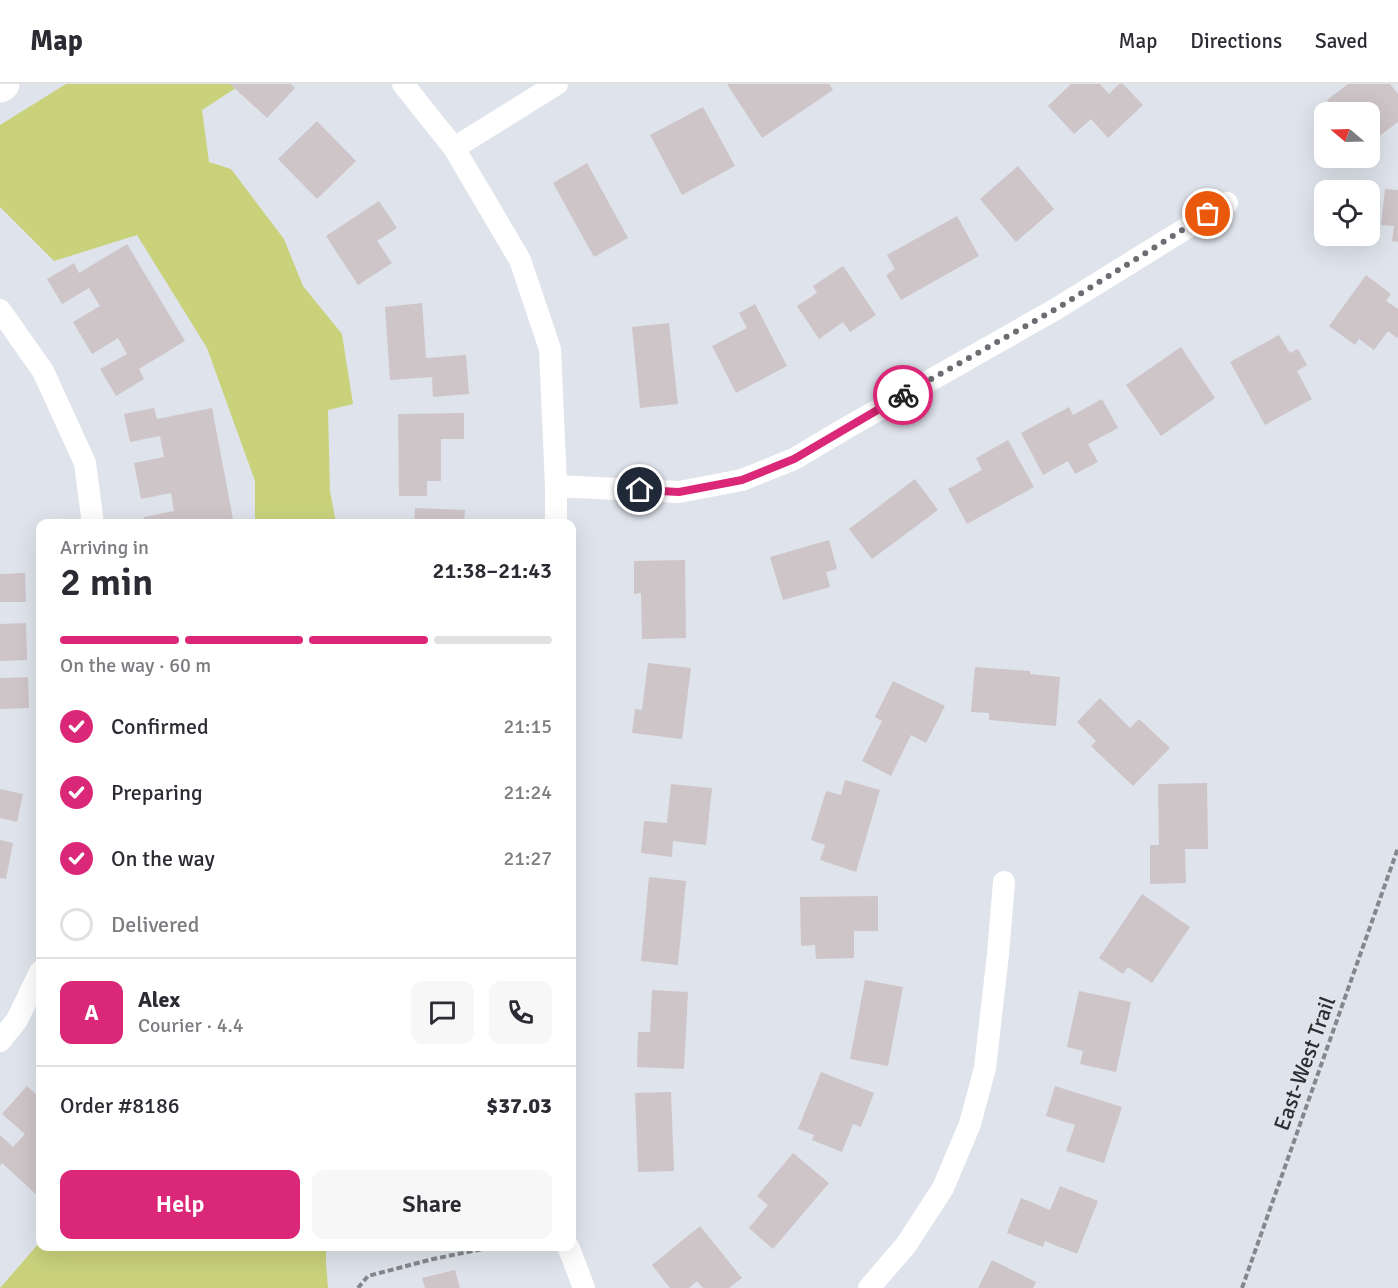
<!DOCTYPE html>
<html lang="en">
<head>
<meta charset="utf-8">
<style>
  :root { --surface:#fff; --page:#f7f7f7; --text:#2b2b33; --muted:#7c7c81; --line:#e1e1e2; --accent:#db2777 }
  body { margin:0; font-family:Signika,sans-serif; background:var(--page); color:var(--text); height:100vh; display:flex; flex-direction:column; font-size:22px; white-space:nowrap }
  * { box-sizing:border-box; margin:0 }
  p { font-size:20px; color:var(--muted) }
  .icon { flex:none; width:33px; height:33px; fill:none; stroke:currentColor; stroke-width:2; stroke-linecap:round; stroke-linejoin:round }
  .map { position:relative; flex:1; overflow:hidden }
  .drawer { position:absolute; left:36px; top:435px; width:540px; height:732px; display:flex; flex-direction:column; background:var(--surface); border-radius:12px; box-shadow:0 6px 24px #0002 }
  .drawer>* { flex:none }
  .needle { width:39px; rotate:289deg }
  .tools { position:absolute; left:1314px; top:18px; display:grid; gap:12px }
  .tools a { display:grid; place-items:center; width:66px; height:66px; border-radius:12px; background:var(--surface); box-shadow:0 6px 24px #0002; font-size:30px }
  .pin { position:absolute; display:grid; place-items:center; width:51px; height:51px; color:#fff; margin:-26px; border:3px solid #fff; border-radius:50%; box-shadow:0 2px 6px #0007 }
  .courier { position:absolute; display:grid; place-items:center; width:60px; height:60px; margin:-30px; border:4px solid #db2777; border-radius:50%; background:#fff; color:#222; box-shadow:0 2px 8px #0007 }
  .overview em { font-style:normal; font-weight:600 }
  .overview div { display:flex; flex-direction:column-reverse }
  .overview { display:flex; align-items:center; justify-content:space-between; height:102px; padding:0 24px }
  h1 { font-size:39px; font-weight:600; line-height:45px }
  .bar { display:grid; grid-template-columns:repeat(4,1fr); gap:9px 6px; align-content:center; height:72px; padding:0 24px }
  .bar i { height:8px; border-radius:4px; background:var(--line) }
  .bar .current { background:var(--accent) }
  .bar p { grid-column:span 4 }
  .line { display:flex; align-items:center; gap:15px; padding:0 24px; border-top:2px solid var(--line) }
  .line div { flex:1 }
  .round { display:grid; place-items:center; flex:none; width:63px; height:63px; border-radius:12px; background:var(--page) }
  ol { padding:0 24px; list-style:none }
  li { display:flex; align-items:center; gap:18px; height:66px }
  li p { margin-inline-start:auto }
  li .icon { padding:6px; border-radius:50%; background:var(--accent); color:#fff; stroke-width:4 }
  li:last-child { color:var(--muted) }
  li i { width:33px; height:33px; border:3px solid var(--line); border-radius:50% }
  .button { display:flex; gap:12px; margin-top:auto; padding:12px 24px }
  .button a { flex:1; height:69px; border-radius:12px; background:var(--accent); color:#fff; font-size:24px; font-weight:600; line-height:69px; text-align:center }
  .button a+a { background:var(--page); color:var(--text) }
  header { display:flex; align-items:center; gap:36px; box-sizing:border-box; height:84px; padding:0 30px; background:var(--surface); border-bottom:2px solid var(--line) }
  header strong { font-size:28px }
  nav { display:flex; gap:33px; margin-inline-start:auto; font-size:21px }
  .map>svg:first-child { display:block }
  .green { fill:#c9d27b }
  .building { fill:#cec5c9 }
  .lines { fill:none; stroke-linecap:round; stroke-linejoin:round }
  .path { stroke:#84878c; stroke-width:4; stroke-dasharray:6 3; stroke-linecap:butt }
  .minor { stroke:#fff; stroke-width:22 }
  .secondary { stroke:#fff; stroke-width:33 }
  .done { stroke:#6b6d72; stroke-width:6; stroke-dasharray:0 10.8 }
  .route { stroke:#db2777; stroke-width:8 }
  .labels { text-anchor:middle; stroke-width:4.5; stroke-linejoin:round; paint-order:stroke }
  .street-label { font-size:22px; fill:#2d2e31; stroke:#dfe3eb }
</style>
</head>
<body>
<header>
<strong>Map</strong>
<nav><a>Map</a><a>Directions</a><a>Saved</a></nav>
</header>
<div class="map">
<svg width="1398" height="1204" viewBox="0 0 1398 1204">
  <rect width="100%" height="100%" fill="#dfe3eb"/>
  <g class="green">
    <polygon points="66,0 242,0 202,26 209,78 231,85 284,155 303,202 342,250 353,320 328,326 330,407 336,439 255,439 255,397 207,264 137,151 54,177 0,123 0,41"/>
    <polygon points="40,1158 40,1162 326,1163 326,1179 328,1204 0,1204"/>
  </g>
  <g class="building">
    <polygon points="230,0 291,0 295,4 267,34"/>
    <polygon points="727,0 829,0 833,6 762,54"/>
    <polygon points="1071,0 1100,0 1109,10 1119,0 1123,0 1143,21 1108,54 1091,35 1074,50 1048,22"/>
    <polygon points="1348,0 1390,0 1398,10 1398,38 1374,56 1370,51 1370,28 1337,28 1327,16"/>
    <polygon points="703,23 735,82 682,111 650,51"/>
    <polygon points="317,37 356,77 317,115 278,75"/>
    <polygon points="587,79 628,154 594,173 553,99"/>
    <polygon points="1018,82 1054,125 1016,158 980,115"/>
    <polygon points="1385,105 1398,106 1398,158 1392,157 1394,142 1381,141"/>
    <polygon points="379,117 397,144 377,157 392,179 358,201 326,152"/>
    <polygon points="957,132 979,172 901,216 886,191 895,185 887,171"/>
    <polygon points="127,160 185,257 139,285 144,295 116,312 100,285 127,270 118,254 92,270 73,238 100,222 89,204 62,220 47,195 74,179 79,189"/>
    <polygon points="843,182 876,231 850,248 843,238 819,255 797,222 817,209 813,202"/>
    <polygon points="1366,191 1391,210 1386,217 1398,225 1398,252 1397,254 1388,247 1374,266 1359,255 1355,261 1329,242"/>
    <polygon points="422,219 426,274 466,271 469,310 433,313 432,293 390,296 385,223"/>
    <polygon points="755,220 787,282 736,309 712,262 747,244 739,229"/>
    <polygon points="669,239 678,320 640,324 632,243"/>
    <polygon points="1279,251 1290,269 1298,265 1307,281 1297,287 1312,315 1265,341 1230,278"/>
    <polygon points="1181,263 1215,314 1161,352 1126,301"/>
    <polygon points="1102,315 1118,344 1088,360 1098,378 1075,390 1068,377 1043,391 1021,349 1069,323 1073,331"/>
    <polygon points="154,324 157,335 212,324 233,435 210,440 145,440 144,433 174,427 171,409 141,415 134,379 164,373 160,352 130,358 124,330"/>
    <polygon points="464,329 464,355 441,355 441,397 427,397 427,412 399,412 398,330"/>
    <polygon points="1008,356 1034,403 967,440 948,405 982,386 976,374"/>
    <polygon points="915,395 938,426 872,475 849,445"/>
    <polygon points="415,424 465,426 464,440 414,440"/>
    <polygon points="829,456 837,485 826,488 830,503 783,516 770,473"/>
    <polygon points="685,476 686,554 642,555 641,509 634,510 634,477"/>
    <polygon points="25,489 26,518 0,518 0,490"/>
    <polygon points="26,539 27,576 0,577 0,540"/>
    <polygon points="648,579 691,584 682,655 632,649 635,625 642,626"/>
    <polygon points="975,583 1030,587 1030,590 1060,593 1056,642 989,636 989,629 971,628"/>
    <polygon points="28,593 29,624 0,625 0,594"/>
    <polygon points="893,597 945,622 926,659 911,651 891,692 862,677 882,637 875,633"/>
    <polygon points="1100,614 1130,644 1139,635 1170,664 1133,702 1091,662 1096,657 1077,638"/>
    <polygon points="845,696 880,706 856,788 820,776 825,761 811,756 826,707 841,711"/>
    <polygon points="1207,699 1208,765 1185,765 1186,799 1150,800 1150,761 1159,761 1158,700"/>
    <polygon points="671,700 712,704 706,761 673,757 672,773 641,769 644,737 667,739"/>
    <polygon points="0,705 23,710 17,738 0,734"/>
    <polygon points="0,756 13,759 6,795 0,794"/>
    <polygon points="649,793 686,797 678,881 641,877"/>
    <polygon points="1142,810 1190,843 1152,899 1128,883 1123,890 1099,874"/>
    <polygon points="878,812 878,847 854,847 854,874 816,875 815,861 801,862 800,813"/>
    <polygon points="865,896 903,903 888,982 850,975"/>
    <polygon points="652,906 688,908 684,985 637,983 638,948 650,948"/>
    <polygon points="1079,907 1131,918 1116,988 1080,980 1083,967 1067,963"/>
    <polygon points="821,988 874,1009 861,1043 853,1040 842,1068 812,1056 814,1051 798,1045"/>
    <polygon points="27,1002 40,1014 40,1114 2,1079 0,1082 0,1051 13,1063 25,1050 2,1030"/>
    <polygon points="1055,1002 1122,1023 1104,1079 1066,1067 1075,1041 1046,1032"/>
    <polygon points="671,1008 674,1087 638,1088 635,1009"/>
    <polygon points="793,1069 829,1099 773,1165 749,1144 768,1121 757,1112"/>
    <polygon points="1060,1102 1098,1117 1077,1170 1045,1157 1043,1163 1007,1149 1021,1114 1050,1126"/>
    <polygon points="700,1142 742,1194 729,1204 703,1204 697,1197 689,1204 670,1204 652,1181"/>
    <polygon points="992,1176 1036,1198 1033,1204 978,1204"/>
    <polygon points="455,1186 460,1204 425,1204 422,1194"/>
  </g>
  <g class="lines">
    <g class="path">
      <polyline points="358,1204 368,1192 433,1175 498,1162"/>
      <polyline points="1242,1204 1398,764"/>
    </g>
    <g class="minor">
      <polyline points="403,0 454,64 520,176 550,265 556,402 556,440"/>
      <polyline points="454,64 557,0"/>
      <polyline points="0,226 43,287 85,379 93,440"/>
      <polyline points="556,402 679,408 742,396 794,375 848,343 1056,225 1227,119"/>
      <polyline points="0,957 17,936 40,888"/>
      <polyline points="568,1162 584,1204"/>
      <polyline points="869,1204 906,1161 943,1104 970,1040 985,984 998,870 1004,798"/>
    </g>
    <polyline class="secondary" points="0,2 3,0"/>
  </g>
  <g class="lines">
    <polyline class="done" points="903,311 1056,225 1208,130"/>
    <polyline class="route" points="640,406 679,408 742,396 794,375 903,311"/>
  </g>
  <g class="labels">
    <g class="street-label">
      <text transform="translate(1304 979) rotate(-70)" y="8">East-West Trail</text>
    </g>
  </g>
</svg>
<div class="tools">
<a><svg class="needle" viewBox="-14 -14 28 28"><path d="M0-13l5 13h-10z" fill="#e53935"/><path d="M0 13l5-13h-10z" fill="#7c7c81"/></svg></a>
<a><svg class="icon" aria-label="locate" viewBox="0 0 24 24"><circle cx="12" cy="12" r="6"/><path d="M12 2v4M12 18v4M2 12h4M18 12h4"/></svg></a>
</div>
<div class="pin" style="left:1208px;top:130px;background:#ea580c"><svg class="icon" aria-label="bag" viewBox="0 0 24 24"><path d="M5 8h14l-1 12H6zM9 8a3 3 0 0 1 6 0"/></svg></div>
<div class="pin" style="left:640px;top:406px;background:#1f2937"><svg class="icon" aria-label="home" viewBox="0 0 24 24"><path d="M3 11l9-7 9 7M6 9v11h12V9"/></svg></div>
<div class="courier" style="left:903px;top:311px"><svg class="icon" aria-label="bike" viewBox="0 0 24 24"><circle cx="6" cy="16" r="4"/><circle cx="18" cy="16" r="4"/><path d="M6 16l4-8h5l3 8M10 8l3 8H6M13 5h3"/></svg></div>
<section class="drawer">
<div class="overview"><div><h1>2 min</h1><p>Arriving in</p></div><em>21:38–21:43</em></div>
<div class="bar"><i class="current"></i><i class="current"></i><i class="current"></i><i></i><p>On the way · 60 m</p></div>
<ol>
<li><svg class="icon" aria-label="check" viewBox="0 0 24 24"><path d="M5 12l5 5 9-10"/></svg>Confirmed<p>21:15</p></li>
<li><svg class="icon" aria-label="check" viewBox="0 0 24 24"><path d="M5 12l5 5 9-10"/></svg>Preparing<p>21:24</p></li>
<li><svg class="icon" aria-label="check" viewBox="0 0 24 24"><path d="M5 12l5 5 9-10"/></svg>On the way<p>21:27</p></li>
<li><i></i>Delivered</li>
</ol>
<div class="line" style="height:108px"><b class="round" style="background:var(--accent);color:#fff">A</b><div><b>Alex</b><p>Courier · 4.4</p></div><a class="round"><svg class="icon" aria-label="chat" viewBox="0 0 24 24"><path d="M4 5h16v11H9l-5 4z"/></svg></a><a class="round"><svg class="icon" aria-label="phone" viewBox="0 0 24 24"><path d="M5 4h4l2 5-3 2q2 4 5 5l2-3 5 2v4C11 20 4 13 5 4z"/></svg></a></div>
<div class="line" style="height:78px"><div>Order #8186</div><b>$37.03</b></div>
<div class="button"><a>Help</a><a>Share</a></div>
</section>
</div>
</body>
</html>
